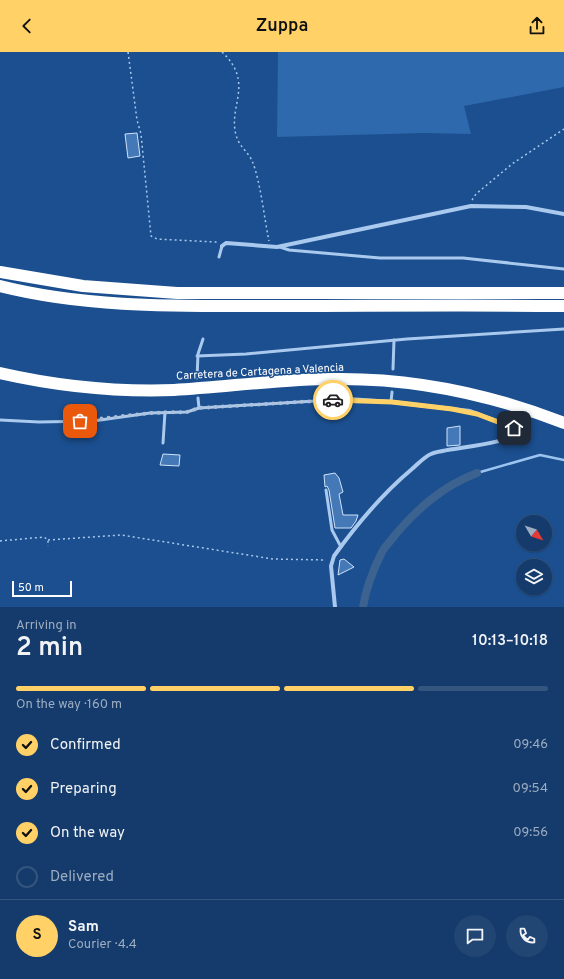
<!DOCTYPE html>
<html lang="en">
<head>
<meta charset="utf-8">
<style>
  :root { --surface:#143b6b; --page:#214673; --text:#f1f3f6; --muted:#9dadc1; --line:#33557e; --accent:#ffd166 }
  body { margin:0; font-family:Overpass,sans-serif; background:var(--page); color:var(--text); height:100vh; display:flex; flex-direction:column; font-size:15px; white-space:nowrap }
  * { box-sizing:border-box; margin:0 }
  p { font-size:13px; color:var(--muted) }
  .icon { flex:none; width:22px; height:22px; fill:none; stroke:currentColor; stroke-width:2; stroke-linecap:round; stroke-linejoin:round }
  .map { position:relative; height:555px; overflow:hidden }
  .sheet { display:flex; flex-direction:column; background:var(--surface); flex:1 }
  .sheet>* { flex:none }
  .needle { width:26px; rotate:129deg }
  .fabs { position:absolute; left:516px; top:463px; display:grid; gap:8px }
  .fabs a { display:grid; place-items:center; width:36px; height:36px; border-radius:50%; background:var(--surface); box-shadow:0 1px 3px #0004,0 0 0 1px var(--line); font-size:20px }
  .scale { position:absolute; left:12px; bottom:10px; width:60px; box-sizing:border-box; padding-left:4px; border:2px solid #fff; border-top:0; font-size:11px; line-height:14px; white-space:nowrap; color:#fff; -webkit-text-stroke:3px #1b4f8f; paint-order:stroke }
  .pin { position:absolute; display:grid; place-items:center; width:34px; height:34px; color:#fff; margin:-17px; border-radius:8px; box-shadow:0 2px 6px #0006 }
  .courier { position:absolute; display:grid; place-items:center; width:40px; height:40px; margin:-20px; border:3px solid #ffd166; border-radius:50%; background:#fff; color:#222; box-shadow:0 1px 5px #0007 }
  .headline em { font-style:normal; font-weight:600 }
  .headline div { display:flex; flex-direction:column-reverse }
  .headline { display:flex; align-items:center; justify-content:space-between; height:68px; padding:0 16px }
  h1 { font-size:26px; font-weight:600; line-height:30px }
  .bar { display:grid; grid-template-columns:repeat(4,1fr); gap:6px 4px; align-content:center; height:48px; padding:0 16px }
  .bar i { height:5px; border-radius:3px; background:var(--line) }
  .bar .selected { background:var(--accent) }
  .bar p { grid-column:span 4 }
  .line { display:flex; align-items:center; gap:10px; padding:0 16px; border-top:1px solid var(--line) }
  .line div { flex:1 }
  .round { display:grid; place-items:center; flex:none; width:42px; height:42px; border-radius:21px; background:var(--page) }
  ol { padding:0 16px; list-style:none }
  li { display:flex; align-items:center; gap:12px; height:44px }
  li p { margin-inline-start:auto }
  li .icon { padding:4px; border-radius:50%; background:var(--accent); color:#111; stroke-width:4 }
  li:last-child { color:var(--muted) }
  li i { width:22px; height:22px; border:2px solid var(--line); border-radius:50% }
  header { display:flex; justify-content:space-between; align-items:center; height:52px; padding:0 16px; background:var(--accent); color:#111; font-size:18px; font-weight:600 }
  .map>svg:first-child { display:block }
  .green { fill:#2e69ad }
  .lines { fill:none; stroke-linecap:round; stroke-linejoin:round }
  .stream { stroke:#9cc4f0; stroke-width:2.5 }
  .canal { stroke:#3c6290; stroke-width:8 }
  .building { fill:#4478b7; stroke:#cfe3fa }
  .path { stroke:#a9c9ee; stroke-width:1.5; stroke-dasharray:2 3; stroke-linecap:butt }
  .lane { stroke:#a9c9ee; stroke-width:3 }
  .street { stroke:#a9c9ee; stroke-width:4 }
  .highway { stroke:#fff; stroke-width:12 }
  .done { stroke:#afc1d8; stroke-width:4; stroke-dasharray:0 7.2 }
  .route { stroke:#ffd166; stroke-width:5 }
  .labels { text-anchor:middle; stroke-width:3; stroke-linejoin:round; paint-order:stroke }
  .street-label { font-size:11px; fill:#fff; stroke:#1b4f8f }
</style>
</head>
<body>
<header><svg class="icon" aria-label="back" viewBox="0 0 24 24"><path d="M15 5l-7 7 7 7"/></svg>Zuppa<svg class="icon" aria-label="share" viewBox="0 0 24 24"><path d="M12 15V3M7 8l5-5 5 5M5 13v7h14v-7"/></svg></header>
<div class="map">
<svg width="564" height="555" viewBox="0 0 564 555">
  <rect width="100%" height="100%" fill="#1b4f8f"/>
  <polygon class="green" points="278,0 564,0 564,35 464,54 471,82 424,81 277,85"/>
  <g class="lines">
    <polyline class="stream" points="477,421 540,403 564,408"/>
    <path class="canal" d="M363,555C366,536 373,518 382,500C385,494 391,489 395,483C418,456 443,434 477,421"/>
  </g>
  <g class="building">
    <polygon points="137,81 140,104 128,106 125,82"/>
    <polygon points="460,374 460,393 447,394 447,376"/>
    <polygon points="163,402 180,403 179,414 160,413"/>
    <polygon points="335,421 339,426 343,440 339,442 343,463 358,463 356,469 351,476 335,476 329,438 327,434 325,435 324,423"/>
    <polygon points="344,507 354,515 338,523 340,508"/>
  </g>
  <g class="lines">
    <g class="path">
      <polyline points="128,0 137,68 141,82 151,184 157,187 217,190"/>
      <path d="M222,0C256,32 226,55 237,86C240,95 250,102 253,111C261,133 264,165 269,189"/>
      <polyline points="472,148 476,142 512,112 564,77"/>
      <polyline points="48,488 121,483 273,507 326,508"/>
      <polyline points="0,489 44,485 48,488 48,494"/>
    </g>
    <g class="lane">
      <polyline points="280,195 289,198 380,206 463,206 564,217"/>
      <polyline points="219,205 222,194"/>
      <polyline points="197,304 246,302 407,287 564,277"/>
      <polyline points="393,317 394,288"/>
      <polyline points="197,326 198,302 203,287"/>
      <polyline points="198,346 199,356"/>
      <polyline points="391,350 392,340"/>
      <polyline points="0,368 39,370 93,369 150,361 187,360 199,356 348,347"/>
      <polyline points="163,391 165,360"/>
      <polyline points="326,438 332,478 341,495"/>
    </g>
    <g class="street">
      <polyline points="222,194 226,191 277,195 471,154 526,155 564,162"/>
      <path d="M335,555L331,514L334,504C357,472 382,442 412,417C418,412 424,405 431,402C445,395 511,394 515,379L512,375L470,359L392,350L348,347"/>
    </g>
    <g class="highway">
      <polyline points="0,220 83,234 177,241 564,241"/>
      <path d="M0,234C87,256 178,254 268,254C366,254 465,253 564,254"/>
      <path d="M0,321C57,334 116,340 174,338C227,335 281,327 334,327C413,326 490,342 564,371"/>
    </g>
  </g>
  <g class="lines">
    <polyline class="done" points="80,369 150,361 187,360 199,356 333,348"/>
    <polyline class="route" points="333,348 392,350 452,357 477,362 514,376"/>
  </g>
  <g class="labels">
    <g class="street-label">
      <text transform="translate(260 319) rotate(-3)" y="4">Carretera de Cartagena a Valencia</text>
    </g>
  </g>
</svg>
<div class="fabs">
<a><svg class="needle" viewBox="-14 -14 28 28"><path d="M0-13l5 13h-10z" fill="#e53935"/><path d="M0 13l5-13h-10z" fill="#9dadc1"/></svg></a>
<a><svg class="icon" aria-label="layers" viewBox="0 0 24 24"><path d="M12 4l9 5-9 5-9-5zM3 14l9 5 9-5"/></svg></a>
</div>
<div class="scale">50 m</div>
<div class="pin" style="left:80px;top:369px;background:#ea580c"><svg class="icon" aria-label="bag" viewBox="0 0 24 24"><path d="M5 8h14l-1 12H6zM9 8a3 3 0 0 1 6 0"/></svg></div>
<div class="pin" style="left:514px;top:376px;background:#1f2937"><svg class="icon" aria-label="home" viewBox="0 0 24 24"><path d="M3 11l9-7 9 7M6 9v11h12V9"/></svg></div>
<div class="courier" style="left:333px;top:348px"><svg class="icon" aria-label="car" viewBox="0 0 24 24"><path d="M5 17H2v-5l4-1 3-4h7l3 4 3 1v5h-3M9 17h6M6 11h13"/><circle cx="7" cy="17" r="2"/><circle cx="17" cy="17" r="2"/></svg></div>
</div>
<section class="sheet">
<div class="headline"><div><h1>2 min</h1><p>Arriving in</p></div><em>10:13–10:18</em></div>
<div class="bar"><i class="selected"></i><i class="selected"></i><i class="selected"></i><i></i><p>On the way · 160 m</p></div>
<ol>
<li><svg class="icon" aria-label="check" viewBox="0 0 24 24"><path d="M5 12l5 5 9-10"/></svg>Confirmed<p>09:46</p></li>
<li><svg class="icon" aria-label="check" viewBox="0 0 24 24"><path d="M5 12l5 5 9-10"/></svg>Preparing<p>09:54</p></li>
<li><svg class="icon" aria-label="check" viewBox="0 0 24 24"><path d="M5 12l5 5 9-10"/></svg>On the way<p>09:56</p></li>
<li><i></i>Delivered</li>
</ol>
<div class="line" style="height:72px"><b class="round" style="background:var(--accent);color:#111">S</b><div><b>Sam</b><p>Courier · 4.4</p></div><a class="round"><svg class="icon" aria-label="chat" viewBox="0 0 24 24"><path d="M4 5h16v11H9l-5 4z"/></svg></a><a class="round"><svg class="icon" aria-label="phone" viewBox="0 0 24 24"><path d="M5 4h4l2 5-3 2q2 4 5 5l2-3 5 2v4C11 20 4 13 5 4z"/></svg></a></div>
</section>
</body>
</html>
